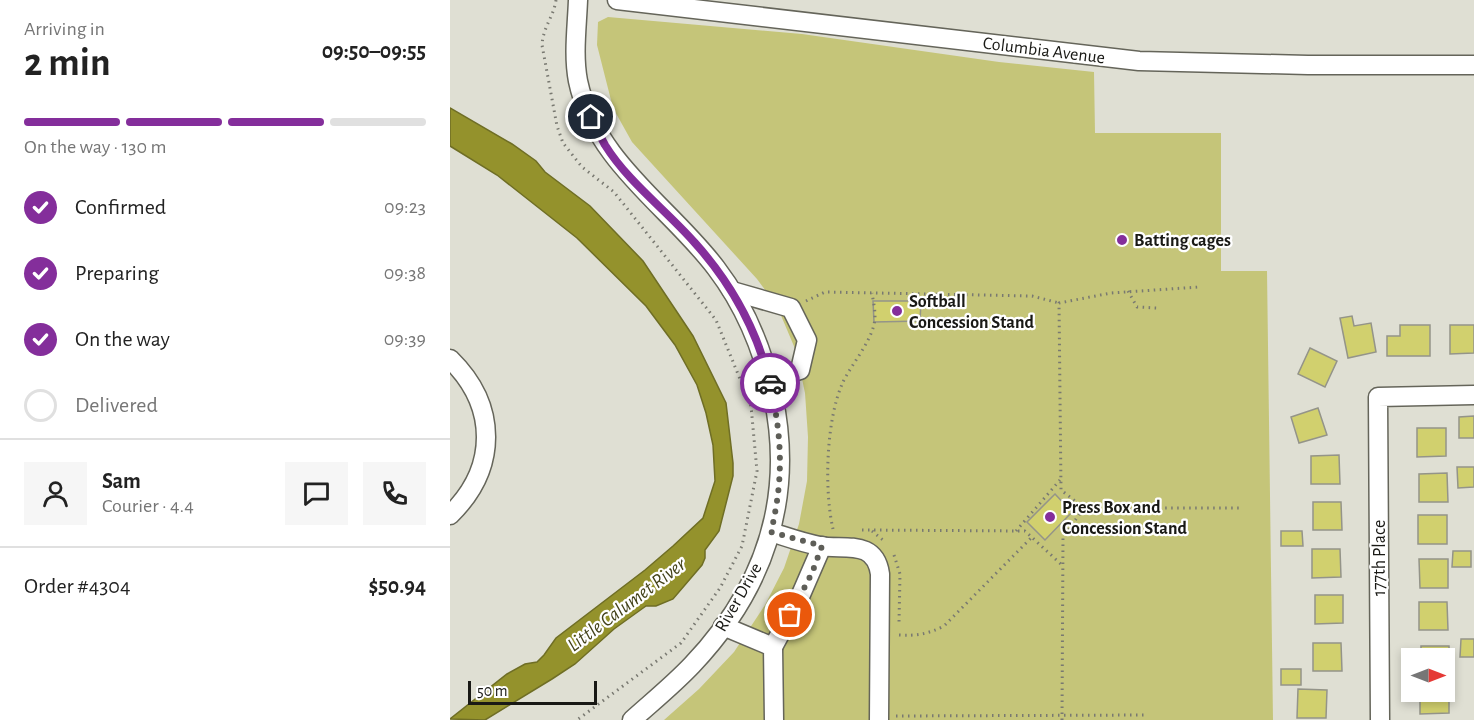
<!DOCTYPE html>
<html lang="en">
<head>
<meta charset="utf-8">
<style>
  :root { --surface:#fff; --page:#f6f6f6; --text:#222; --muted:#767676; --line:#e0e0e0; --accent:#842e9b }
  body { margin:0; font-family:"Alegreya Sans",sans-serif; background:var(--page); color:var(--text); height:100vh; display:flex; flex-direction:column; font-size:22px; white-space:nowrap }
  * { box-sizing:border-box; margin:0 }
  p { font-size:20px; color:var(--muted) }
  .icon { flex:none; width:33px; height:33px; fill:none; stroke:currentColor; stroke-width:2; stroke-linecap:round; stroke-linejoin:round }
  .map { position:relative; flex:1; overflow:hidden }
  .sheet { display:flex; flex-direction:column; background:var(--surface); width:450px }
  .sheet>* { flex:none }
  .needle { width:39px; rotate:90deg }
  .tools { position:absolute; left:951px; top:648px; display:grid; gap:12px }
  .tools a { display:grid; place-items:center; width:54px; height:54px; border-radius:0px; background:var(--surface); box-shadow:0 3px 9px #0003; font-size:30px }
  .scale { position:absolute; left:18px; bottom:15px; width:129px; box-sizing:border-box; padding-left:6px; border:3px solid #191915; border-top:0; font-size:16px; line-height:21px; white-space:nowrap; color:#191915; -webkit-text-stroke:4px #fff; paint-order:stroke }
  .pin { position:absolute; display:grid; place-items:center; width:51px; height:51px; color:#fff; margin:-26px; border:3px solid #fff; border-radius:50%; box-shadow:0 2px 6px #0007 }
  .courier { position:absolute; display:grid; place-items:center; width:60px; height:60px; margin:-30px; border:4px solid #842e9b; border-radius:50%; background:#fff; color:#222; box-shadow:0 2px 8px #0007 }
  .summary em { font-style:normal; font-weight:700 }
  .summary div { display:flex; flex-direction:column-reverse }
  .summary { display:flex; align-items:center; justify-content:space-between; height:102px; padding:0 24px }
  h1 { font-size:39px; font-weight:700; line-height:45px }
  .bar { display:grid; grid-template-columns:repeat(4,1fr); gap:9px 6px; align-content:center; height:72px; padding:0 24px }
  .bar i { height:8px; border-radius:4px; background:var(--line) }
  .bar .current { background:var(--accent) }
  .bar p { grid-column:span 4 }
  .line { display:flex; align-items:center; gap:15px; padding:0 24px; border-top:2px solid var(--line) }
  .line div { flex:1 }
  .round { display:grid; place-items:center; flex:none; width:63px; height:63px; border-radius:0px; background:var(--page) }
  ol { padding:0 24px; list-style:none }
  li { display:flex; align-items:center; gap:18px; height:66px }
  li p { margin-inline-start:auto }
  li .icon { padding:6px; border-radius:50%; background:var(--accent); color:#fff; stroke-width:4 }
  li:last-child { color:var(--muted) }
  li i { width:33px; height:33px; border:3px solid var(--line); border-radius:50% }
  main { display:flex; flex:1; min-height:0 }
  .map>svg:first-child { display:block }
  .green { fill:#c5c579 }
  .water { fill:#94922c; stroke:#6f6e25; stroke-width:1.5 }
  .building { fill:#d1d06e; stroke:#949489; stroke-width:1.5 }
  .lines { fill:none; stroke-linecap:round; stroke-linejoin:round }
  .minor-casing { stroke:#65655a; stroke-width:21 }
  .path { stroke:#797971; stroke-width:3; stroke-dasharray:1.5 4.5; stroke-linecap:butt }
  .minor { stroke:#fff; stroke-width:18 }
  .done { stroke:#5e5e58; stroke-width:6; stroke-dasharray:0 10.8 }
  .route { stroke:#842e9b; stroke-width:8 }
  .poi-dot { fill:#842e9b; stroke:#fff; stroke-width:2 }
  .labels { text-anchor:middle; stroke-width:4.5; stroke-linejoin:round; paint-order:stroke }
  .street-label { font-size:18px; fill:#191915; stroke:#fff }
  .poi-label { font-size:18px; font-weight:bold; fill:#191915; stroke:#fff; text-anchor:start }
  .water-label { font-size:20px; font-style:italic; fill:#434219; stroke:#fff }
</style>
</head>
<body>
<main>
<section class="sheet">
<div class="summary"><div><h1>2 min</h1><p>Arriving in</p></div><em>09:50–09:55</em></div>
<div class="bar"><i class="current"></i><i class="current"></i><i class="current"></i><i></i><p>On the way · 130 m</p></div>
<ol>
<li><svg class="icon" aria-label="check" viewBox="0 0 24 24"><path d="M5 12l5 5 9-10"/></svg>Confirmed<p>09:23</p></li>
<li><svg class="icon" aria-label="check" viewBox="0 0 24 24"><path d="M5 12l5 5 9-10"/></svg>Preparing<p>09:38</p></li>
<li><svg class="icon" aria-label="check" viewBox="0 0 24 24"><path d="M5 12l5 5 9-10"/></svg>On the way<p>09:39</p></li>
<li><i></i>Delivered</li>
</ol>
<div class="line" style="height:108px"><a class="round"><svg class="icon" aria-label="person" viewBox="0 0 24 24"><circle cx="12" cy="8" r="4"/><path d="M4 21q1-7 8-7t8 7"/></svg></a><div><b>Sam</b><p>Courier · 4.4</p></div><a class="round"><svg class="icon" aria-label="chat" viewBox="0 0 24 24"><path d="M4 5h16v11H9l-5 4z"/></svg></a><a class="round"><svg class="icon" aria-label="phone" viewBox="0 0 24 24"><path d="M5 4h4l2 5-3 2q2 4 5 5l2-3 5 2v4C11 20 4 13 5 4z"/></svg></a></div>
<div class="line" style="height:78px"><div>Order #4304</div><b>$50.94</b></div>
</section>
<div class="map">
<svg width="1024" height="720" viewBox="0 0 1024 720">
  <rect width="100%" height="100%" fill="#dfdfd3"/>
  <polygon class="green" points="158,17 352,34 549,62 644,72 645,133 771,133 771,271 817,271 823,720 214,720 249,689 284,652 315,605 334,568 349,524 357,481 358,437 355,393 346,351 327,306 307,279 182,142 163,108 147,45 148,22"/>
  <polygon class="water" points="0,108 62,144 86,161 95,172 140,206 193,261 243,336 276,403 283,463 283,476 269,531 255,550 255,558 252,565 223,599 206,606 196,606 189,611 164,629 125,664 102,679 35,720 0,719 57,674 75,664 87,662 94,655 106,638 195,570 223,546 253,518 265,481 263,445 256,413 247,385 225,345 196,306 127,238 47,175 0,146"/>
  <g class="building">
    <polygon points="423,301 471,301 470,321 424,322"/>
    <polygon points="902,316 904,326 921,323 926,352 898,358 890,318"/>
    <polygon points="950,325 980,325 980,356 937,356 937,336 950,336"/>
    <polygon points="1000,325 1024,325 1024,353 1000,354"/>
    <polygon points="860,348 887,361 875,387 848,374"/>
    <polygon points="868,408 877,435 849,443 841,417"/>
    <polygon points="1024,416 1024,438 1009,438 1009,417"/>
    <polygon points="967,428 996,428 996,456 967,457"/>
    <polygon points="889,455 890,484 861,484 861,456"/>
    <polygon points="1007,467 1024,467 1024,487 1008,488"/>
    <polygon points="997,473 998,502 969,502 969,474"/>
    <polygon points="605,494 622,512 595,540 577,522"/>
    <polygon points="863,502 891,502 892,530 863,530"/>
    <rect x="968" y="515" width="29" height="29"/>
    <polygon points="831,531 852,531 853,546 831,546"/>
    <polygon points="862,549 890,549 891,577 862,578"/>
    <polygon points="1003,551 1021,551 1021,567 1002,567"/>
    <polygon points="969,559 998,559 998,588 970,588"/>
    <polygon points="865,595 893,595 893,623 865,624"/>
    <polygon points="969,602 997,602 998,630 969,630"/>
    <polygon points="1011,639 1024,639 1024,657 1010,657"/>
    <polygon points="863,643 891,643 892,671 863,671"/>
    <polygon points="971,646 999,646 1000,674 994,674 994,658 971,658"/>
    <rect x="831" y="669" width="20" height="16"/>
    <polygon points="994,685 999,685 999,713 970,714 970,692 994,692"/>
    <polygon points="848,689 877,690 876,718 847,718"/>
  </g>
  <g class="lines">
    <defs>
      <g id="minor">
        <path d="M128,0C127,27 123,55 128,81C145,162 220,207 266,268C295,306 313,350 323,396C345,499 314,589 242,665C223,685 202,702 182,720"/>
        <polyline points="167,0 689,61 858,65 1024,65"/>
        <polyline points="282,291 341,308 357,340 350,370 319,380"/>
        <path d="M0,359C48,406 48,468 0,515"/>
        <path d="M321,532C337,537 353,543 370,546C395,550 425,539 430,574L429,720"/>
        <polyline points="273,626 323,647 324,720"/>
        <polyline points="323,647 349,599 372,546"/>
        <polyline points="930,720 928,397 1024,395"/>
      </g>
    </defs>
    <use href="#minor" class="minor-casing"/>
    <g class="path">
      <path d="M106,0C104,16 93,27 92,45L107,126L113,143L132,167L164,192L266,320L301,406L307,471L292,546L270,588L231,643L127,720"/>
      <polyline points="678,291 687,307 707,308"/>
      <polyline points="356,301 375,292 582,296 609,303"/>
      <polyline points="634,508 611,490 609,303 661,293 749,287"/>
      <path d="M383,529C374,490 376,419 393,382C402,363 425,338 425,316C425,308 423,300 422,293"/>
      <polyline points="412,530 575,531 613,566"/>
      <polyline points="422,531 433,540"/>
      <polyline points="566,531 610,480"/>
      <polyline points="444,555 450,574 449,622"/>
      <path d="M449,635C466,636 478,634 494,626L582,537"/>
      <polyline points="446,716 696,715"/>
      <polyline points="612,720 613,537 634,508 793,508"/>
    </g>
    <use href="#minor" class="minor"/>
  </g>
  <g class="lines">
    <path class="done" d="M320,383C332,438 334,477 321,532L372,546L362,573L340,615"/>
    <path class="route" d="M141,117C145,126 150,136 155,145C178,182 216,210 245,243C281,283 307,330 320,383"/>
  </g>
  <g class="poi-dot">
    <circle cx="672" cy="240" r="6"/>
    <circle cx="447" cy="311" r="6"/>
    <circle cx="600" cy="517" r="6"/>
  </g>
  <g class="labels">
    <g class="street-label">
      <text transform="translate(594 50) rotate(7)" y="6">Columbia Avenue</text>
      <text transform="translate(929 558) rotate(-90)" y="6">177th Place</text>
      <text transform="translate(288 597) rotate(-60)" y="6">River Drive</text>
    </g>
    <g class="poi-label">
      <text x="684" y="246">Batting cages</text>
      <text x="459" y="307">Softball<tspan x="459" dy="21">Concession Stand</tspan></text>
      <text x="612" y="513">Press Box and<tspan x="612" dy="21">Concession Stand</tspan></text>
    </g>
    <g class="water-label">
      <text transform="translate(176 604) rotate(-37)" y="7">Little Calumet River</text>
    </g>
  </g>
</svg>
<div class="tools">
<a><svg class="needle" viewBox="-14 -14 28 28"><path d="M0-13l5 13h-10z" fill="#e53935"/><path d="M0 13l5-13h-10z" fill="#767676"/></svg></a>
</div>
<div class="scale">50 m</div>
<div class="pin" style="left:340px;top:615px;background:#ea580c"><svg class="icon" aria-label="bag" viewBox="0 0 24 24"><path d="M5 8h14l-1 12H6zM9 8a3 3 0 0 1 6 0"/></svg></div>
<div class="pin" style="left:141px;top:117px;background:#1f2937"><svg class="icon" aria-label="home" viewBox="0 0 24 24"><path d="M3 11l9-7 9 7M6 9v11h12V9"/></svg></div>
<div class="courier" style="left:320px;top:383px"><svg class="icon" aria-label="car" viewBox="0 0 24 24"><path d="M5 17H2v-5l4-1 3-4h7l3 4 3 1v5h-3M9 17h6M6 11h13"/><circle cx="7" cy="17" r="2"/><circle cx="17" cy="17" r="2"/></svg></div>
</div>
</main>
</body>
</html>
